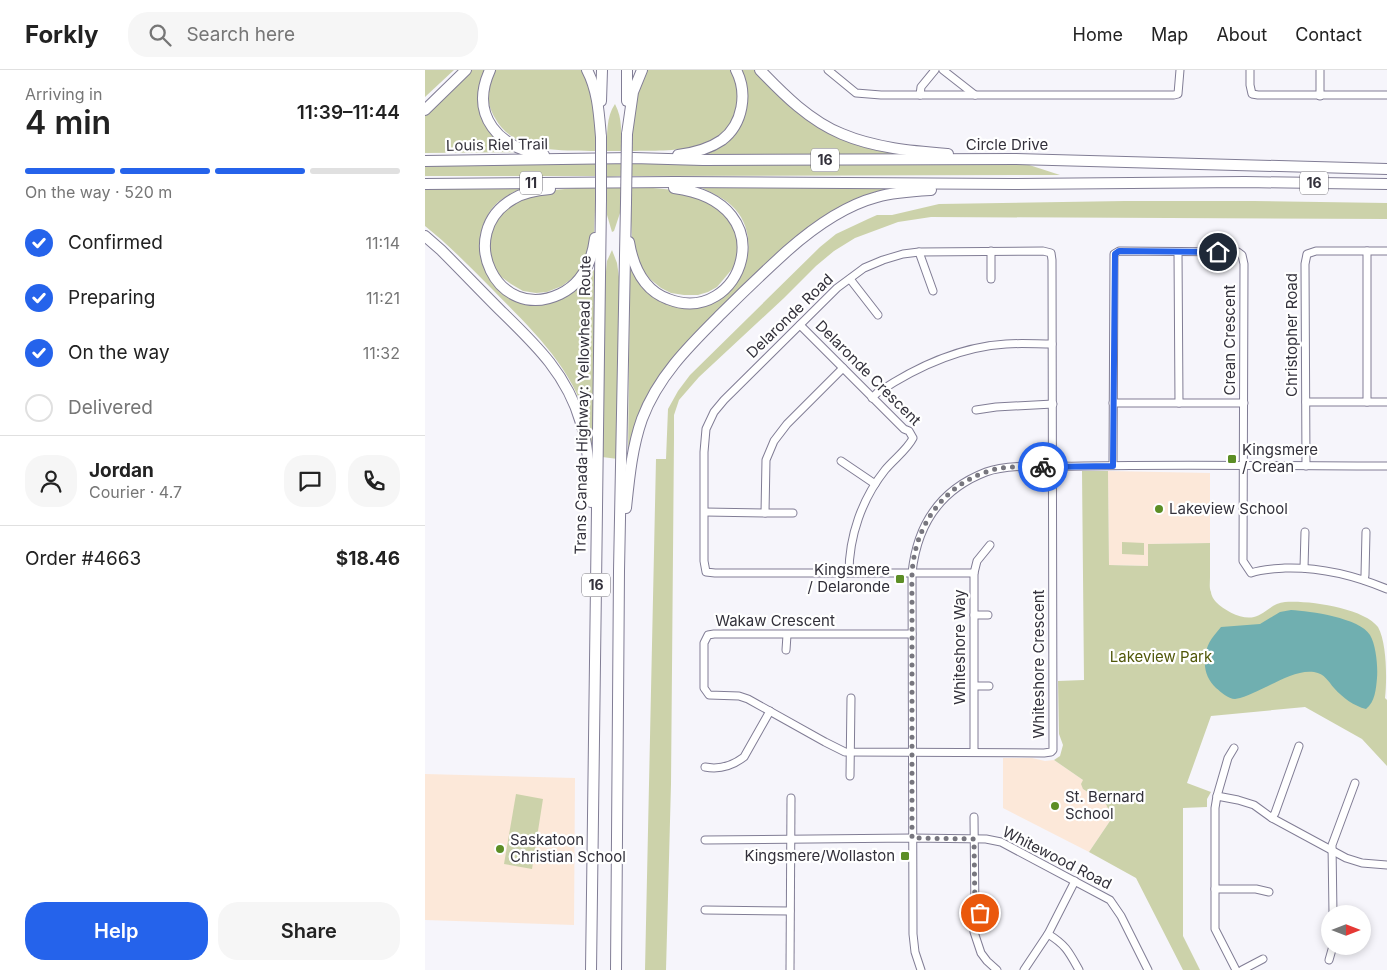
<!DOCTYPE html>
<html lang="en">
<head>
<meta charset="utf-8">
<style>
  :root { --surface:#fff; --page:#f6f6f6; --text:#222; --muted:#767676; --line:#e0e0e0; --accent:#2563eb }
  body { margin:0; font-family:Inter,sans-serif; background:var(--page); color:var(--text); height:100vh; display:flex; flex-direction:column; font-size:19px; white-space:nowrap }
  * { box-sizing:border-box; margin:0 }
  p { font-size:16px; color:var(--muted) }
  .icon { flex:none; width:28px; height:28px; fill:none; stroke:currentColor; stroke-width:2; stroke-linecap:round; stroke-linejoin:round }
  .map { position:relative; flex:1; overflow:hidden }
  .details { display:flex; flex-direction:column; background:var(--surface); width:425px }
  .details>* { flex:none }
  .needle { width:32px; rotate:90deg }
  .buttons { position:absolute; left:896px; top:835px; display:grid; gap:10px }
  .buttons a { display:grid; place-items:center; width:50px; height:50px; border-radius:50%; background:var(--surface); box-shadow:0 2px 8px #0003; font-size:25px }
  .pin { position:absolute; display:grid; place-items:center; width:42px; height:42px; color:#fff; margin:-21px; border:2px solid #fff; border-radius:50%; box-shadow:0 1px 5px #0007 }
  .courier { position:absolute; display:grid; place-items:center; width:50px; height:50px; margin:-25px; border:4px solid #2563eb; border-radius:50%; background:#fff; color:#222; box-shadow:0 1px 6px #0007 }
  .summary em { font-style:normal; font-weight:600 }
  .summary div { display:flex; flex-direction:column-reverse }
  .summary { display:flex; align-items:center; justify-content:space-between; height:85px; padding:0 25px }
  h1 { font-size:32px; font-weight:600; line-height:38px }
  .bar { display:grid; grid-template-columns:repeat(4,1fr); gap:8px 5px; align-content:center; height:60px; padding:0 25px }
  .bar i { height:6px; border-radius:4px; background:var(--line) }
  .bar .current { background:var(--accent) }
  .bar p { grid-column:span 4 }
  .line { display:flex; align-items:center; gap:12px; padding:0 25px; border-top:1px solid var(--line) }
  .line div { flex:1 }
  .round { display:grid; place-items:center; flex:none; width:52px; height:52px; border-radius:20px; background:var(--page) }
  ol { padding:0 25px; list-style:none }
  li { display:flex; align-items:center; gap:15px; height:55px }
  li p { margin-inline-start:auto }
  li .icon { padding:5px; border-radius:50%; background:var(--accent); color:#fff; stroke-width:4 }
  li:last-child { color:var(--muted) }
  li i { width:28px; height:28px; border:2px solid var(--line); border-radius:50% }
  .action { display:flex; gap:10px; margin-top:auto; padding:10px 25px }
  .action a { flex:1; height:58px; border-radius:20px; background:var(--accent); color:#fff; font-size:20px; font-weight:600; line-height:58px; text-align:center }
  .action a+a { background:var(--page); color:var(--text) }
  header { display:flex; align-items:center; gap:30px; box-sizing:border-box; height:70px; padding:0 25px; background:var(--surface); border-bottom:1px solid var(--line) }
  header strong { font-size:24px }
  nav { display:flex; gap:28px; margin-inline-start:auto; font-size:18px }
  .search { width:350px; height:45px; background:var(--page); display:flex; align-items:center; gap:12px; box-sizing:border-box; padding:0 18px; border-radius:20px; color:var(--muted); font-size:19px }
  main { display:flex; flex:1; min-height:0 }
  .map>svg:first-child { display:block }
  .education { fill:#fce8d9 }
  .green { fill:#ccd2aa }
  .water { fill:#70afb0 }
  .lines { fill:none; stroke-linecap:round; stroke-linejoin:round }
  .minor-casing { stroke:#817d95; stroke-width:9 }
  .highway-casing { stroke:#817d95; stroke-width:12 }
  .minor { stroke:#fff; stroke-width:7 }
  .highway { stroke:#fff; stroke-width:10 }
  .highway-bridge-casing { stroke:#817d95; stroke-width:12; stroke-linecap:butt }
  .highway-bridge { stroke:#fff; stroke-width:10 }
  .done { stroke:#77767e; stroke-width:5; stroke-dasharray:0 9 }
  .route { stroke:#2563eb; stroke-width:6 }
  .poi-dot { fill:#5c8e25; stroke:#fff; stroke-width:2 }
  .labels { text-anchor:middle; stroke-width:4.5; stroke-linejoin:round; paint-order:stroke }
  .shield { fill:#fff; stroke:#706f76; stroke-width:1 }
  .shield-label { font-size:14px; font-weight:bold; fill:#33313b }
  .street-label { font-size:15px; fill:#33313b; stroke:#fff }
  .poi-label { font-size:15px; fill:#33313b; stroke:#fff; text-anchor:start }
  .park-label { font-size:15px; fill:#51580a; stroke:#fff }
</style>
</head>
<body>
<header>
<strong>Forkly</strong>
<div class="search"><svg class="icon" aria-label="search" viewBox="0 0 24 24"><circle cx="10" cy="10" r="6"/><path d="M15 15l6 6"/></svg>Search here</div>
<nav><a>Home</a><a>Map</a><a>About</a><a>Contact</a></nav>
</header>
<main>
<section class="details">
<div class="summary"><div><h1>4 min</h1><p>Arriving in</p></div><em>11:39–11:44</em></div>
<div class="bar"><i class="current"></i><i class="current"></i><i class="current"></i><i></i><p>On the way · 520 m</p></div>
<ol>
<li><svg class="icon" aria-label="check" viewBox="0 0 24 24"><path d="M5 12l5 5 9-10"/></svg>Confirmed<p>11:14</p></li>
<li><svg class="icon" aria-label="check" viewBox="0 0 24 24"><path d="M5 12l5 5 9-10"/></svg>Preparing<p>11:21</p></li>
<li><svg class="icon" aria-label="check" viewBox="0 0 24 24"><path d="M5 12l5 5 9-10"/></svg>On the way<p>11:32</p></li>
<li><i></i>Delivered</li>
</ol>
<div class="line" style="height:90px"><a class="round"><svg class="icon" aria-label="person" viewBox="0 0 24 24"><circle cx="12" cy="8" r="4"/><path d="M4 21q1-7 8-7t8 7"/></svg></a><div><b>Jordan</b><p>Courier · 4.7</p></div><a class="round"><svg class="icon" aria-label="chat" viewBox="0 0 24 24"><path d="M4 5h16v11H9l-5 4z"/></svg></a><a class="round"><svg class="icon" aria-label="phone" viewBox="0 0 24 24"><path d="M5 4h4l2 5-3 2q2 4 5 5l2-3 5 2v4C11 20 4 13 5 4z"/></svg></a></div>
<div class="line" style="height:65px"><div>Order #4663</div><b>$18.46</b></div>
<div class="action"><a>Help</a><a>Share</a></div>
</section>
<div class="map">
<svg width="962" height="900" viewBox="0 0 962 900">
  <rect width="100%" height="100%" fill="#f6f5fb"/>
  <g class="education">
    <polygon points="683,401 785,403 785,473 723,474 723,496 684,495"/>
    <polygon points="578,688 607,688 620,691 629,690 658,710 658,719 681,734 687,748 664,782 578,738"/>
    <polygon points="0,704 150,708 149,855 0,850"/>
  </g>
  <g class="green">
    <polygon points="0,0 29,0 0,27"/>
    <polygon points="44,0 59,0 55,16 62,52 98,82 0,83 0,41"/>
    <path d="M69,0H161L171,39V81C136,80 90,84 70,48C66,41 62,31 63,22C64,15 67,7 69,0Z"/>
    <path d="M220,0H308C310,7 314,15 314,23C314,26 313,31 312,34C304,85 246,80 207,81L208,33Z"/>
    <path d="M317,0H330L371,39L470,82L469,84L279,85C314,67 333,40 317,0Z"/>
    <path d="M190,34C198,49 196,64 196,81H182C182,65 181,47 190,34Z"/>
    <polygon points="171,91 171,106 0,106 0,92"/>
    <polygon points="182,91 196,91 196,106 182,107"/>
    <polygon points="207,91 598,93 635,105 207,106"/>
    <path d="M0,115H103C93,120 82,125 73,132C55,148 49,179 61,200C66,208 84,222 92,229L147,221L171,198L169,350L167,381C166,373 165,365 164,358C150,299 107,260 67,219C45,197 24,175 0,156Z"/>
    <polygon points="171,116 169,164 159,196 149,207 137,216 122,222 111,223 98,221 86,214 75,206 68,196 63,171 69,151 84,135 119,121"/>
    <polygon points="196,116 196,140 189,161 187,162 182,145 182,117"/>
    <polygon points="207,116 260,121 293,136 312,160 313,186 308,198 292,217 283,222 273,225 259,225 246,223 236,218 225,209 217,199 211,187 207,171 206,149"/>
    <path d="M277,118H472L408,141L392,151L371,168L252,284L203,382L205,198H207C214,206 234,229 242,233C250,237 261,237 269,237C281,235 294,231 304,222C326,201 331,162 310,139C301,129 289,124 277,118Z"/>
    <polygon points="700,131 828,131 962,133 962,149 506,147 473,152 430,168 409,181 391,196 359,228 274,307 254,330 249,345 249,368 246,714 241,900 220,900 231,389 241,389 243,339 253,321 265,305 395,177 411,164 443,149 452,145 467,145 514,134"/>
    <polygon points="187,180 192,193 194,207 193,389 177,387 180,212 182,191"/>
    <path d="M657,401H683L684,495L723,496V474L785,473C785,484 785,496 785,507C785,512 784,518 786,522C786,525 789,530 791,532C800,541 817,550 829,547C840,544 847,533 860,532C883,530 939,538 953,557C962,573 962,610 960,628L962,630V696L937,669L880,637L786,646L762,713L786,722L782,729V737L758,738V866L775,900H758L711,808L664,782L687,748L681,734L658,719L656,714L658,710L629,690L635,686L638,675L634,664L633,611L659,610Z"/>
    <polygon points="697,472 719,473 719,485 697,484"/>
    <polygon points="91,724 118,729 107,799 79,794"/>
  </g>
  <path class="water" d="M866,540C885,541 935,548 945,565C951,575 953,596 952,608C951,619 950,632 941,639C929,636 918,628 909,618C903,611 900,604 889,602C870,599 846,616 828,623C823,625 817,628 810,629C803,629 796,622 791,618C783,610 779,601 780,590C781,574 786,569 796,557L835,554L855,542Z"/>
  <g class="lines">
    <defs>
      <g id="minor">
        <polyline points="403,0 431,23 456,25 749,25 753,24 755,0"/>
        <polyline points="518,0 550,25"/>
        <polyline points="825,0 825,15 827,24 833,25 962,25"/>
        <polyline points="495,25 496,17 510,0"/>
        <polyline points="895,26 895,0"/>
        <polyline points="566,181 566,209"/>
        <polyline points="494,182 508,221"/>
        <polyline points="753,182 754,333"/>
        <polyline points="425,209 453,245"/>
        <path d="M375,255L479,359L484,361L488,368C482,380 469,389 460,400C437,429 424,466 424,503"/>
        <path d="M447,328L452,323C491,297 533,277 581,274C596,273 612,274 627,274"/>
        <polyline points="881,332 962,332"/>
        <polyline points="942,332 942,181"/>
        <polyline points="688,333 819,333"/>
        <polyline points="551,340 571,337 628,334"/>
        <polyline points="416,391 450,414"/>
        <path d="M688,395L689,184L694,181L813,182L817,185L819,194L818,491L826,503C838,499 848,499 860,498C896,497 929,505 962,519"/>
        <polyline points="881,396 880,194 882,184 891,181 962,181"/>
        <polyline points="280,442 340,443 341,390 349,371 362,354 418,298"/>
        <polyline points="340,443 368,443"/>
        <polyline points="879,498 880,462"/>
        <polyline points="549,503 552,491 565,475"/>
        <polyline points="939,510 940,505 941,462"/>
        <polyline points="549,545 563,545"/>
        <polyline points="487,564 289,564 283,565 279,573 279,618 284,625 314,626 323,629 400,672 420,682 619,683 626,682 628,680 627,190 626,183 618,181 494,182 478,184 458,190 439,198 412,218 299,330 289,342 281,359 279,382 279,491 281,502 290,503 549,503 549,682"/>
        <polyline points="361,580 362,565"/>
        <polyline points="550,616 564,616"/>
        <path d="M280,697C295,700 307,696 319,687L345,641"/>
        <polyline points="425,706 426,628"/>
        <polyline points="792,726 803,688 809,678"/>
        <polyline points="549,747 550,844 549,862 556,883 562,891 572,900"/>
        <polyline points="847,748 850,743 874,676"/>
        <polyline points="280,770 487,768 561,769 576,772 685,830 696,846 723,900"/>
        <polyline points="790,819 831,819 844,822"/>
        <polyline points="280,840 365,841"/>
        <polyline points="550,844 562,843"/>
        <polyline points="908,844 907,775 930,713"/>
        <path d="M623,864C641,875 644,882 654,900"/>
        <polyline points="904,890 908,876"/>
        <polyline points="365,900 366,728"/>
        <path d="M496,900L490,882L488,864L487,503C492,455 514,420 561,402C586,393 631,397 659,396C760,394 861,396 962,396"/>
        <polyline points="599,900 623,864 650,811"/>
        <polyline points="811,900 790,859 790,738 792,726 813,730 829,735 847,748 921,788 937,793 962,795"/>
        <polyline points="817,900 838,889"/>
      </g>
      <g id="highway">
        <path d="M65,0C44,46 74,78 119,85"/>
        <path d="M162,0C173,21 174,44 176,67"/>
        <path d="M335,0C359,25 385,51 417,64C450,78 487,81 523,84"/>
        <polyline points="176,31 177,0"/>
        <polyline points="202,31 202,0"/>
        <polyline points="0,40 41,0"/>
        <polyline points="202,64 208,22 217,0"/>
        <path d="M253,85C268,83 284,79 297,70C318,54 323,23 311,0"/>
        <polyline points="0,91 208,88 278,90 591,89 962,99"/>
        <polyline points="0,114 250,112 588,114 820,112 962,114"/>
        <path d="M125,119C112,120 99,122 88,129C29,163 72,254 135,224C158,213 167,192 170,168"/>
        <path d="M0,166L16,180C36,200 55,220 75,240C110,274 142,304 156,353C164,378 164,405 166,432"/>
        <path d="M204,172C208,196 218,220 243,229C316,258 363,133 249,118"/>
        <path d="M201,438C204,409 207,377 217,349C233,306 265,275 296,244C318,222 340,201 362,181C388,158 418,136 452,127C469,122 488,121 506,120"/>
        <polyline points="166,900 176,130"/>
        <polyline points="191,900 194,501 201,133"/>
      </g>
    </defs>
    <use href="#minor" class="minor-casing"/>
    <use href="#highway" class="highway-casing"/>
    <use href="#minor" class="minor"/>
    <use href="#highway" class="highway"/>
    <defs>
      <g id="highway-bridge">
        <polyline points="176,130 176,67"/>
        <polyline points="201,133 202,64"/>
      </g>
    </defs>
    <use href="#highway-bridge" class="highway-bridge-casing"/>
    <use href="#highway-bridge" class="highway-bridge"/>
  </g>
  <g class="lines">
    <path class="done" d="M555,843L550,844L549,769L487,768C487,713 487,657 487,601C487,578 487,556 487,533C487,518 486,502 489,487C496,448 523,415 561,402C579,395 599,397 618,397"/>
    <polyline class="route" points="618,397 688,396 690,184 694,181 793,182"/>
  </g>
  <g class="poi-dot">
    <rect x="802" y="384" width="10" height="10" rx="2.5"/>
    <circle cx="734" cy="439" r="5"/>
    <rect x="470" y="504" width="10" height="10" rx="2.5"/>
    <circle cx="630" cy="736" r="5"/>
    <circle cx="75" cy="779" r="5"/>
    <rect x="475" y="781" width="10" height="10" rx="2.5"/>
  </g>
  <g class="labels">
    <g class="shield">
      <rect x="386" y="78.5" width="28" height="23" rx="4"/>
      <rect x="95" y="101.5" width="22" height="23" rx="4"/>
      <rect x="875" y="101.5" width="28" height="23" rx="4"/>
      <rect x="157" y="503.5" width="28" height="23" rx="4"/>
    </g>
    <g class="shield-label">
      <text x="400" y="95">16</text>
      <text x="106" y="118">11</text>
      <text x="889" y="118">16</text>
      <text x="171" y="520">16</text>
    </g>
    <g class="street-label">
      <text transform="translate(72 75) rotate(-1)" y="5">Louis Riel Trail</text>
      <text x="582" y="80">Circle Drive</text>
      <text transform="translate(365 246) rotate(-44)" y="5">Delaronde Road</text>
      <text transform="translate(867 265) rotate(-90)" y="5">Christopher Road</text>
      <text transform="translate(805 270) rotate(-90)" y="5">Crean Crescent</text>
      <text transform="translate(443 303) rotate(45)" y="5">Delaronde Crescent</text>
      <text transform="translate(158 335) rotate(-89)" y="5">Trans Canada Highway: Yellowhead Route</text>
      <text x="350" y="556">Wakaw Crescent</text>
      <text transform="translate(535 577) rotate(-90)" y="5">Whiteshore Way</text>
      <text transform="translate(614 594) rotate(-90)" y="5">Whiteshore Crescent</text>
      <text transform="translate(632 788) rotate(27)" y="5">Whitewood Road</text>
    </g>
    <g class="poi-label">
      <text x="817" y="385">Kingsmere<tspan x="817" dy="17">/ Crean</tspan></text>
      <text x="744" y="444">Lakeview School</text>
      <text x="465" y="505" text-anchor="end">Kingsmere<tspan x="465" dy="17">/ Delaronde</tspan></text>
      <text x="640" y="732">St. Bernard<tspan x="640" dy="17">School</tspan></text>
      <text x="85" y="775">Saskatoon<tspan x="85" dy="17">Christian School</tspan></text>
      <text x="470" y="791" text-anchor="end">Kingsmere/Wollaston</text>
    </g>
    <g class="park-label">
      <text x="736" y="592">Lakeview Park</text>
    </g>
  </g>
</svg>
<div class="buttons">
<a><svg class="needle" viewBox="-14 -14 28 28"><path d="M0-13l5 13h-10z" fill="#e53935"/><path d="M0 13l5-13h-10z" fill="#767676"/></svg></a>
</div>
<div class="pin" style="left:555px;top:843px;background:#ea580c"><svg class="icon" aria-label="bag" viewBox="0 0 24 24"><path d="M5 8h14l-1 12H6zM9 8a3 3 0 0 1 6 0"/></svg></div>
<div class="pin" style="left:793px;top:182px;background:#1f2937"><svg class="icon" aria-label="home" viewBox="0 0 24 24"><path d="M3 11l9-7 9 7M6 9v11h12V9"/></svg></div>
<div class="courier" style="left:618px;top:397px"><svg class="icon" aria-label="bike" viewBox="0 0 24 24"><circle cx="6" cy="16" r="4"/><circle cx="18" cy="16" r="4"/><path d="M6 16l4-8h5l3 8M10 8l3 8H6M13 5h3"/></svg></div>
</div>
</main>
</body>
</html>
